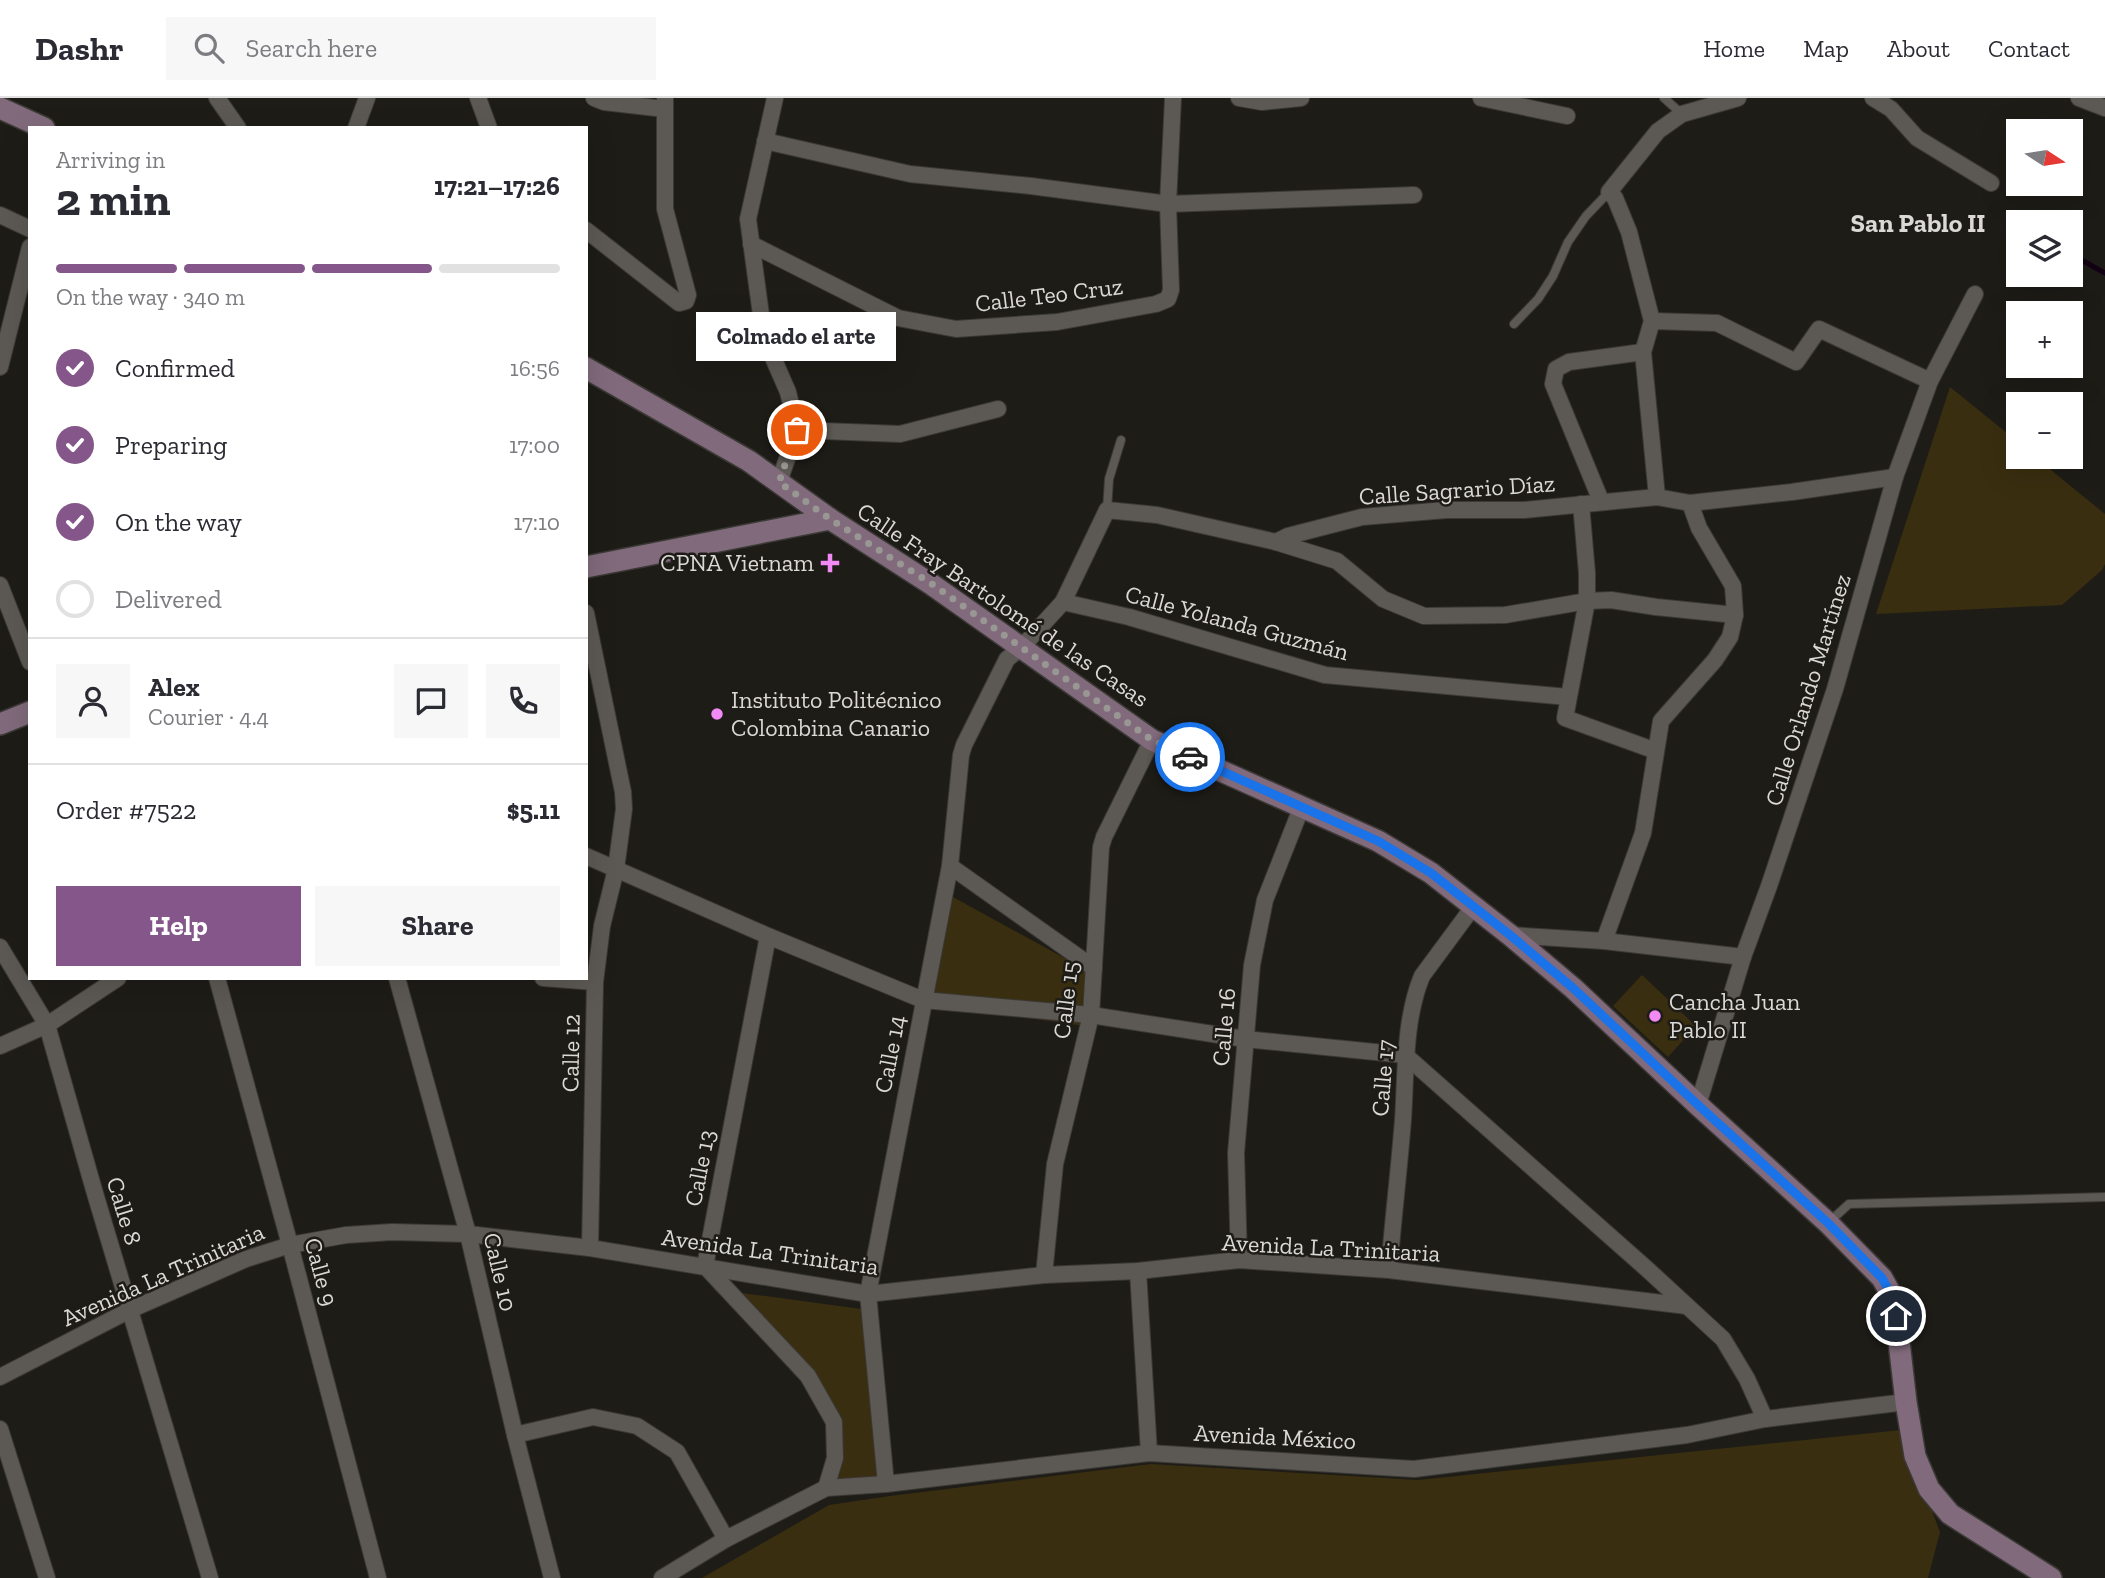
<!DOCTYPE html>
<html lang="en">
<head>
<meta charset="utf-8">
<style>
  :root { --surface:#fff; --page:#f7f7f7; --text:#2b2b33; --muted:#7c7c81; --line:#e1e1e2; --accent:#84568a }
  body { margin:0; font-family:"Zilla Slab",serif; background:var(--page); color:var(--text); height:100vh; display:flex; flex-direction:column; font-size:26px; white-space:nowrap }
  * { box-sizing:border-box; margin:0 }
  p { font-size:23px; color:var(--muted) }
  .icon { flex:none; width:38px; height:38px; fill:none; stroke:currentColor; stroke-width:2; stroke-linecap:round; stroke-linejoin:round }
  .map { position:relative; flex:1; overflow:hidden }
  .side { position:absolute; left:28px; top:28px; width:560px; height:854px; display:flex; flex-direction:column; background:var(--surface); border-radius:0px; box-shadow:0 7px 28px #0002 }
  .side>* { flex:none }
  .needle { width:46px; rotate:102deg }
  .fabs { position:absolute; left:2006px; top:21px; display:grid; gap:14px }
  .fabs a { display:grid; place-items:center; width:77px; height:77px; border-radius:0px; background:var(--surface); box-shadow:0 7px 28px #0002; font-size:35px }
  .pin { position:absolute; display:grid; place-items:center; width:60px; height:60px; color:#fff; margin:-30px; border:4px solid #fff; border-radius:50%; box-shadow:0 2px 7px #0007 }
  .courier { position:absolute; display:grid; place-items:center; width:70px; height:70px; margin:-35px; border:5px solid #1a73e8; border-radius:50%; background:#fff; color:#222; box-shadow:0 2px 9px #0007 }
  .bubble { position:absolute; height:49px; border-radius:0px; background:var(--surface); box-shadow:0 7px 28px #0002; font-size:23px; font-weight:700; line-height:49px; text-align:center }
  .summary em { font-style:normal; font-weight:700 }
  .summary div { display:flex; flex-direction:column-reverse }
  .summary { display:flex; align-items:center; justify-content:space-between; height:119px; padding:0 28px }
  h1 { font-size:46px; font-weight:700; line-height:52px }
  .bar { display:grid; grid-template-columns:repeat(4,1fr); gap:10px 7px; align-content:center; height:84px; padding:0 28px }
  .bar i { height:9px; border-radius:5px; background:var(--line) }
  .bar .current { background:var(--accent) }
  .bar p { grid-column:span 4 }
  .line { display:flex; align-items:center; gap:18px; padding:0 28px; border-top:2px solid var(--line) }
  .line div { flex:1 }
  .round { display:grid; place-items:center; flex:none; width:74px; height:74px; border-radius:0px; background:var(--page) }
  ol { padding:0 28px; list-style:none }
  li { display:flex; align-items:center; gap:21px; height:77px }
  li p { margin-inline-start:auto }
  li .icon { padding:7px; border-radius:50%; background:var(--accent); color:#fff; stroke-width:4 }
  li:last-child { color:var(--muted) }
  li i { width:38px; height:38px; border:4px solid var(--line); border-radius:50% }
  .cta { display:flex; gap:14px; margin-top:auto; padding:14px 28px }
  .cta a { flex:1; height:80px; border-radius:0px; background:var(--accent); color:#fff; font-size:28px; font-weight:700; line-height:80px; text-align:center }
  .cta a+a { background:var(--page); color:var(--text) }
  header { display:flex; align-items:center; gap:42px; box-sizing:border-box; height:98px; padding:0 35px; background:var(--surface); border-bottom:2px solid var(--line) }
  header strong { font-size:33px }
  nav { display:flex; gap:38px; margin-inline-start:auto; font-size:24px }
  .search { width:490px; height:63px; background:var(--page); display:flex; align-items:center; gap:18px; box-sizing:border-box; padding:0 24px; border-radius:0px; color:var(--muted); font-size:26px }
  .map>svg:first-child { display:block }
  .green { fill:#3a2e10 }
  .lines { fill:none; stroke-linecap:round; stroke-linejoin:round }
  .stream { stroke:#120213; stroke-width:5 }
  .lane-casing { stroke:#3b3936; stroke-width:10 }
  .street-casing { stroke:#3b3936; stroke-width:18 }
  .secondary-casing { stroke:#3b3936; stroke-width:24 }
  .lane { stroke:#5c5954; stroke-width:8 }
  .street { stroke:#5c5954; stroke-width:16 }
  .secondary { stroke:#806a7b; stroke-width:21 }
  .done { stroke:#999793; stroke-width:7; stroke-dasharray:0 12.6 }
  .route { stroke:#1a73e8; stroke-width:9 }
  .poi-dot { fill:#f18af4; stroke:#1e1c17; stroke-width:2.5 }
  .labels { text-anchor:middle; stroke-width:5; stroke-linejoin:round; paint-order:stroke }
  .street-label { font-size:24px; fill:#dbd9d6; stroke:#1e1c17 }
  .poi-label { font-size:24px; fill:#dbd9d6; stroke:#1e1c17; text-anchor:start }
  .neighbourhood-label { font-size:26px; font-weight:bold; fill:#dbd9d6; stroke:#1e1c17 }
</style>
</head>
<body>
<header>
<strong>Dashr</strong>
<div class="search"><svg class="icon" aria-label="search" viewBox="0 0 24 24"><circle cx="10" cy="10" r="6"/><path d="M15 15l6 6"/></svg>Search here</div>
<nav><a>Home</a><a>Map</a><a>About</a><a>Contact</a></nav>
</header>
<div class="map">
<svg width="2105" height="1480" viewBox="0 0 2105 1480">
  <rect width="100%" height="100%" fill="#1e1c17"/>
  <g class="green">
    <polygon points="1950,289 2018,344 2018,359 2035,359 2105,416 2105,466 2102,472 2062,507 1876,516"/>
    <polygon points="953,799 1088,873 1085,928 931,906"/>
    <polygon points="1642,877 1696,928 1668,959 1613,908"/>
    <polygon points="713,1191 861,1211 879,1384 829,1396 840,1361 812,1275"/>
    <polygon points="1901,1332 1940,1434 1928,1480 702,1480 829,1407 890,1398 1151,1366 1418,1382"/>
  </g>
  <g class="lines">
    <polyline class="stream" points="2076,159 2105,175"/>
    <defs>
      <g id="lane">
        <polyline points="1664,0 1682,16"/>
        <polyline points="1514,226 1538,201 1553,178 1568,144 1586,118 1609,94"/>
        <polyline points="1107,412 1109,381 1121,342"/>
        <polyline points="1828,1125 1849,1106 2105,1099"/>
      </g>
      <g id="street">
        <polyline points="217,0 238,30"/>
        <polyline points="478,0 489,30"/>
        <polyline points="594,0 604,4 665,11"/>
        <polyline points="775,0 748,121 764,239 788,294 797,332 779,384"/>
        <polyline points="1239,0 1262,4 1301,0"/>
        <polyline points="1481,0 1567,18"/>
        <polyline points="1873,0 1891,11 1917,40 1991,85"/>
        <polyline points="2079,0 2105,10"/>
        <polyline points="356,30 367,0"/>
        <polyline points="765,43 910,76 1031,88 1168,106 1414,97"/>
        <polyline points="0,117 30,131"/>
        <polyline points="586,132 679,205 686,203 688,197 665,111 665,0"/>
        <polyline points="751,146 898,220 956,231 1057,224 1156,206 1168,201 1171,192 1168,106 1173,0"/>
        <polyline points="1652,223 1717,225 1796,264 1819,231 1930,283"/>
        <polyline points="0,269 30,149"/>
        <polyline points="797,332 900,336 998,311"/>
        <polyline points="1657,399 1643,254 1652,223 1629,134 1615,100 1609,94 1658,33 1682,16 1738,0"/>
        <polyline points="1601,403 1553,286 1556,271 1569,264 1643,254"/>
        <polyline points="1581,406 1587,475 1587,503 1565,620 1656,653"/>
        <polyline points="1276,444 1337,463 1383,501 1424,518 1505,517 1587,503 1611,502 1656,509 1735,517"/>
        <polyline points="0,487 30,564"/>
        <polyline points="1063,504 1129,519 1325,577 1568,599"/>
        <polyline points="586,515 623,694 624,711 616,771 602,828 595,884 590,1150"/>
        <polyline points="586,758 768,838 923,902 1091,917 1245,941 1405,957 1647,1171 1723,1241 1747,1281 1765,1321"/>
        <polyline points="950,768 1094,870"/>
        <polyline points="1510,837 1604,843 1743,859"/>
        <polyline points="768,838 705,1168 808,1278 834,1324 835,1360 826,1390"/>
        <polyline points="1604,843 1643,735 1661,623 1715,562 1730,539 1735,517 1733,488 1699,430 1690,405"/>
        <polyline points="0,849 47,927 94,1092 210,1480"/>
        <polyline points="217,880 290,1147 378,1480"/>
        <polyline points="397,880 468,1136 515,1337 552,1480"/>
        <polyline points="543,880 595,884"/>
        <polyline points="0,948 47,927 118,880"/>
        <polyline points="1698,1007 1743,859 1769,788 1835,591 1895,379 1930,283 1975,196"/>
        <polyline points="1239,1162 1236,1055 1252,867 1265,802 1302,708"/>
        <path d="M1389,1172C1393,1122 1399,1072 1403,1022C1406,976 1404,921 1422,878L1473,809"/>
        <polyline points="1138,1173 1149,1355"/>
        <polyline points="1044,1177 1055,1066 1091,917 1101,749 1104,739 1152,642"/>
        <polyline points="0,1279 130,1212 246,1161 290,1147 346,1137 392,1134 468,1136 590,1150 868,1196 1044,1177 1138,1173 1239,1162 1389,1172 1687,1208"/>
        <polyline points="0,1331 47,1480"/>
        <polyline points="515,1337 593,1319 637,1328 677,1354 726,1441"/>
        <polyline points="886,1386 868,1196 950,768 961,657 964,647 1007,561 1021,550 1063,504 1107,412 1157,417 1276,444 1288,438 1362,419 1446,412 1524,412 1657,399 1690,405 1792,394 1895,379"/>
        <polyline points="662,1480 726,1441 826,1390 886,1386 1149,1355 1414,1371 1687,1337 1765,1321 1906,1304"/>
      </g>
      <g id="secondary">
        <polyline points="0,10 44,30"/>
        <polyline points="586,270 749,363 830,421 931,486 1152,642 1378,743 1431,775 1510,837 1573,890 1698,1007 1828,1125 1882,1180 1892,1198 1896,1218 1906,1304 1915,1358 1929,1391 1950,1416 2051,1480"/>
        <polyline points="586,469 830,421"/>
        <polyline points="0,626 30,614"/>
      </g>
    </defs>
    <use href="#lane" class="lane-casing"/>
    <use href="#street" class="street-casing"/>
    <use href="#secondary" class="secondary-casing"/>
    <use href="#lane" class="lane"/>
    <use href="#street" class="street"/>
    <use href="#secondary" class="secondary"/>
  </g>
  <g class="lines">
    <polyline class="done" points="797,332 779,384 830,421 932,486 1152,642 1190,659"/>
    <polyline class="route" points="1190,659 1378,743 1431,775 1510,837 1573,890 1698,1007 1828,1125 1882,1180 1892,1198 1896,1218"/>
  </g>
  <g class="poi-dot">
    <path d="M826.5 454.5h7v7h7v7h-7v7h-7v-7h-7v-7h7z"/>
    <circle cx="717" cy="616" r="7"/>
    <circle cx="1655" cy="918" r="7"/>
  </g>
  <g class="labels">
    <g class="street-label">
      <text transform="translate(1049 197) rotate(-7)" y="8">Calle Teo Cruz</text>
      <text transform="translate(1457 392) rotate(-4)" y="8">Calle Sagrario Díaz</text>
      <text transform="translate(1003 507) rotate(34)" y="8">Calle Fray Bartolomé de las Casas</text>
      <text transform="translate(1237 525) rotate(15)" y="8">Calle Yolanda Guzmán</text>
      <text transform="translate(1808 592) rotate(-73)" y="8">Calle Orlando Martínez</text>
      <text transform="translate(1066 902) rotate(-83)" y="8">Calle 15</text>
      <text transform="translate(1224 929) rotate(-85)" y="8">Calle 16</text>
      <text transform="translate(571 955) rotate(-89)" y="8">Calle 12</text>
      <text transform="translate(890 956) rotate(-79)" y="8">Calle 14</text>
      <text transform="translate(1383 980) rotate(-85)" y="8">Calle 17</text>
      <text transform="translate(700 1070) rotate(-79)" y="8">Calle 13</text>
      <text transform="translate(124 1113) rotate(73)" y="8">Calle 8</text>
      <text transform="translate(1331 1150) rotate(3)" y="8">Avenida La Trinitaria</text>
      <text transform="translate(770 1154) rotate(8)" y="8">Avenida La Trinitaria</text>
      <text transform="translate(321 1174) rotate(75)" y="8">Calle 9</text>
      <text transform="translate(500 1174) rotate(77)" y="8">Calle 10</text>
      <text transform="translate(163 1177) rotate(-24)" y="8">Avenida La Trinitaria</text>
      <text transform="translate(1275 1339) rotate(3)" y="8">Avenida México</text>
    </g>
    <g class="poi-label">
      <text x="814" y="473" text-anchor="end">CPNA Vietnam</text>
      <text x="731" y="610">Instituto Politécnico<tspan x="731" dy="28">Colombina Canario</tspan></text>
      <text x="1669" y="912">Cancha Juan<tspan x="1669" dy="28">Pablo II</tspan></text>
    </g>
    <g class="neighbourhood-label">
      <text x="1918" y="134">San Pablo II</text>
    </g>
  </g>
</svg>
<div class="fabs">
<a><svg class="needle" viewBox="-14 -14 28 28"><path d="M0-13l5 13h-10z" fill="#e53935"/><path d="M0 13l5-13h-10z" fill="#7c7c81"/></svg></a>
<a><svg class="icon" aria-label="layers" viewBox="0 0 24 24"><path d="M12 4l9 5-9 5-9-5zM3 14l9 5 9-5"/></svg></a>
<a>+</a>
<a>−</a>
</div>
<div class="pin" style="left:797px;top:332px;background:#ea580c"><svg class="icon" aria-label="bag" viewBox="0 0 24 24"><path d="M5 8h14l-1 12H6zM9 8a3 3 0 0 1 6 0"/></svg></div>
<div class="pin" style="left:1896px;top:1218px;background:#1f2937"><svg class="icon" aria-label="home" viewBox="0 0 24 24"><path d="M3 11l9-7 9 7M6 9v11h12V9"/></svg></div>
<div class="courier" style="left:1190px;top:659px"><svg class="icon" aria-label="car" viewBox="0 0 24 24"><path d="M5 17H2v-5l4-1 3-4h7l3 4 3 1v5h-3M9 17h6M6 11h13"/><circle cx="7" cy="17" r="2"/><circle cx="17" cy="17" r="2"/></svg></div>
<div class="bubble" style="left:696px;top:214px;width:200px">Colmado el arte</div>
<section class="side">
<div class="summary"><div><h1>2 min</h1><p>Arriving in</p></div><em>17:21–17:26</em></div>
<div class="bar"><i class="current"></i><i class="current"></i><i class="current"></i><i></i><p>On the way · 340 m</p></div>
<ol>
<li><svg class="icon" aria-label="check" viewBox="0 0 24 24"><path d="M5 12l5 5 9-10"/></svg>Confirmed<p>16:56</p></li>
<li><svg class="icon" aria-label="check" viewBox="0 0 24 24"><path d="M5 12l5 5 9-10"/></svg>Preparing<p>17:00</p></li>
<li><svg class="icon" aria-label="check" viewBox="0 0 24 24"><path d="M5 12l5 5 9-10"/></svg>On the way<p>17:10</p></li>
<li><i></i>Delivered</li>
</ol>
<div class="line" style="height:126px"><a class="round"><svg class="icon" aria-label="person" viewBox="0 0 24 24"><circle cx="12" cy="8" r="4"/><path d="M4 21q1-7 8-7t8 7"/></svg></a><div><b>Alex</b><p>Courier · 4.4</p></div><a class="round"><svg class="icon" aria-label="chat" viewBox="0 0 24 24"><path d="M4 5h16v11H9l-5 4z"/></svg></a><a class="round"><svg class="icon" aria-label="phone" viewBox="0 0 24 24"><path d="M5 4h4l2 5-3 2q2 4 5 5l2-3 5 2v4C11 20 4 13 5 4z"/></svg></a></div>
<div class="line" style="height:91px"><div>Order #7522</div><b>$5.11</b></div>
<div class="cta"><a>Help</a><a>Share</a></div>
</section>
</div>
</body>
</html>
